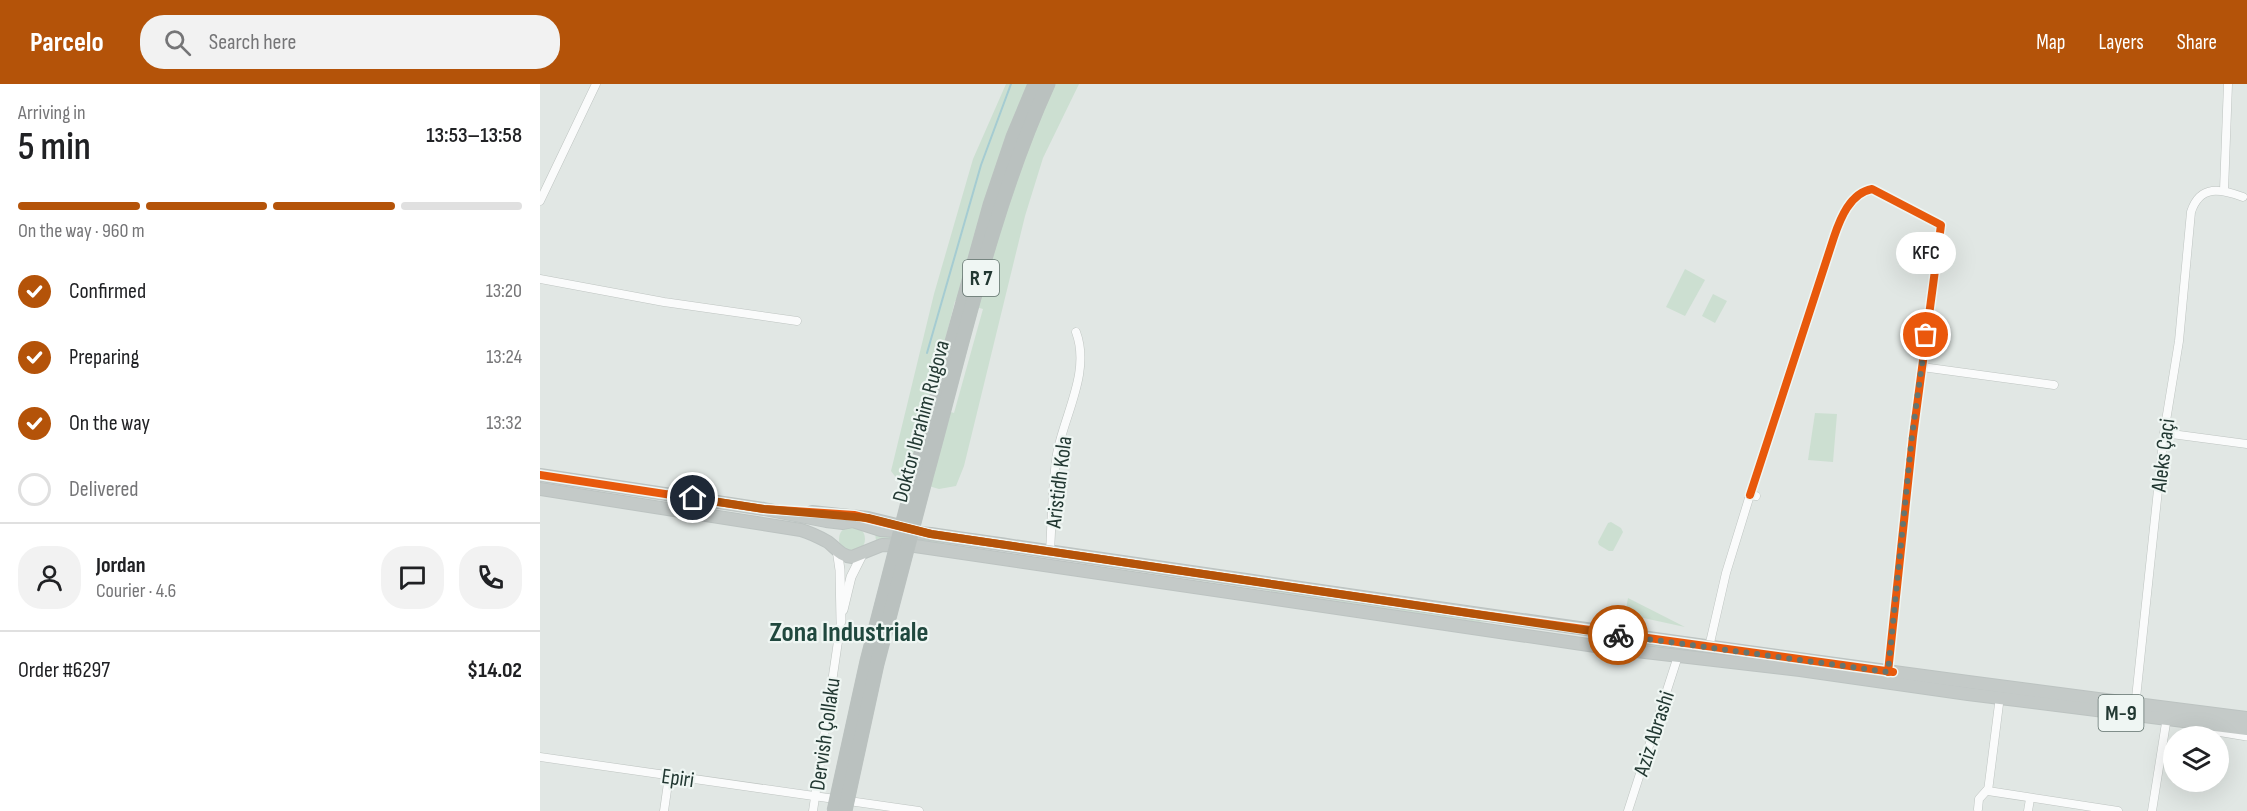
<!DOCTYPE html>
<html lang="en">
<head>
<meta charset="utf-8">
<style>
  :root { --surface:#fff; --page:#f2f2f2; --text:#202124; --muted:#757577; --line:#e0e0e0; --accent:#b45309 }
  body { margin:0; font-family:"Sofia Sans Condensed",sans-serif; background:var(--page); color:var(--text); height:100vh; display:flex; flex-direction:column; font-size:22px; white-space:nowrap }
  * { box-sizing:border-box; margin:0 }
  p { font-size:20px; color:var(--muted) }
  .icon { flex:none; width:33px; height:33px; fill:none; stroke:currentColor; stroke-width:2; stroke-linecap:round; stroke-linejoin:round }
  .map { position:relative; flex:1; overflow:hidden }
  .panel { display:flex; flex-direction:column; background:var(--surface); width:540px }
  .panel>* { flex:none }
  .controls { position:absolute; left:1623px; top:642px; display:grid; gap:12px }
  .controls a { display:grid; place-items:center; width:66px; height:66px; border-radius:50%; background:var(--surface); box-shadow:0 6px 24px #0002; font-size:30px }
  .pin { position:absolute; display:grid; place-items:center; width:51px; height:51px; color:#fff; margin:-26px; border:3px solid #fff; border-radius:50%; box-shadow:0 2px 6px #0007 }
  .courier { position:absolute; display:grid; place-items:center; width:60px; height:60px; margin:-30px; border:4px solid #b45309; border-radius:50%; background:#fff; color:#222; box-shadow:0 2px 8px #0007 }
  .bubble { position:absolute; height:42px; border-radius:21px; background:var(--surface); box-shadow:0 6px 24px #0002; font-size:20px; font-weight:600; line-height:42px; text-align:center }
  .headline em { font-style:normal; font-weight:600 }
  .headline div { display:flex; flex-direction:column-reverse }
  .headline { display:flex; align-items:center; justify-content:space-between; height:102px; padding:0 18px }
  h1 { font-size:39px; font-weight:600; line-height:45px }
  .bar { display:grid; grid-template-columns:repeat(4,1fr); gap:9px 6px; align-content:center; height:72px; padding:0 18px }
  .bar i { height:8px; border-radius:4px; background:var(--line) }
  .bar .active { background:var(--accent) }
  .bar p { grid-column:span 4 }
  .line { display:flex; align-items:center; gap:15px; padding:0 18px; border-top:2px solid var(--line) }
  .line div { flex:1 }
  .round { display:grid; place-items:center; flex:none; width:63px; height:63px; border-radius:24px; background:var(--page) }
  ol { padding:0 18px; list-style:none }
  li { display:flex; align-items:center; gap:18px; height:66px }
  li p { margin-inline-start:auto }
  li .icon { padding:6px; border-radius:50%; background:var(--accent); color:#fff; stroke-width:4 }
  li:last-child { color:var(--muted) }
  li i { width:33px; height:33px; border:3px solid var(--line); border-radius:50% }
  header { display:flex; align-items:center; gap:36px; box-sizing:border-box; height:84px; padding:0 30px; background:var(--accent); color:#fff }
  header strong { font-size:28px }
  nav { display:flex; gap:33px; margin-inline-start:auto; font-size:21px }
  .search { width:420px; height:54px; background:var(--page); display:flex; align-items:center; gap:15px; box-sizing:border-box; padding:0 21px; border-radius:24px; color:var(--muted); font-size:22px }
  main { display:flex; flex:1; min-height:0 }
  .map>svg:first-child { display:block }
  .green { fill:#ccdfd1; fill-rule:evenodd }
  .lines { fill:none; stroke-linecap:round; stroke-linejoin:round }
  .stream { stroke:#a5ccd2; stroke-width:2 }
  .minor-casing { stroke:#bec4c1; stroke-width:9 }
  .tertiary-casing { stroke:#bec4c1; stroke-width:10 }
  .trunk-casing { stroke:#bcc3c1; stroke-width:14 }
  .motorway-casing { stroke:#bcc3c1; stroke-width:15 }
  .minor { stroke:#fafbfb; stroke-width:8 }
  .tertiary { stroke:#fafbfb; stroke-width:9 }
  .trunk { stroke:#c4cac8; stroke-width:12 }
  .motorway { stroke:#bac1bf; stroke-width:14 }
  .motorway-bridge-casing { stroke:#bcc3c1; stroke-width:15; stroke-linecap:butt }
  .motorway-bridge { stroke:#bac1bf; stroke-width:14 }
  .cycleway-casing { stroke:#eff6f3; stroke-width:11 }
  .cycleway { stroke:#e8590c; stroke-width:8 }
  .done { stroke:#657570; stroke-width:6; stroke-dasharray:0 10.8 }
  .route { stroke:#b45309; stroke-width:8 }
  .labels { text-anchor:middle; stroke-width:4.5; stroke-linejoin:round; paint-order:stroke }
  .shield { fill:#eff6f3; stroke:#60716c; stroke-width:1.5 }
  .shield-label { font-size:21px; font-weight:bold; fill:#223832 }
  .street-label { font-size:22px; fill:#223832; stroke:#eff6f3 }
  .district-label { font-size:28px; font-weight:bold; fill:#20483e; stroke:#eff6f3 }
</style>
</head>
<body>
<header>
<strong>Parcelo</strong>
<div class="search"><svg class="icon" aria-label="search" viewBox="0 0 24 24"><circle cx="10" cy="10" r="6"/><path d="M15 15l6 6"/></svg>Search here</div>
<nav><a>Map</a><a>Layers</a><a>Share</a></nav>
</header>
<main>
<section class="panel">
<div class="headline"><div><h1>5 min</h1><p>Arriving in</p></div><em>13:53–13:58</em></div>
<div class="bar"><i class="active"></i><i class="active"></i><i class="active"></i><i></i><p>On the way · 960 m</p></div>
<ol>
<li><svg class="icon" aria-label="check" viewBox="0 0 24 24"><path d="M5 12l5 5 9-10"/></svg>Confirmed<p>13:20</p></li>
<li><svg class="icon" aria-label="check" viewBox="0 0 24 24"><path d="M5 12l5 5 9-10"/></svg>Preparing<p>13:24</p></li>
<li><svg class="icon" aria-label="check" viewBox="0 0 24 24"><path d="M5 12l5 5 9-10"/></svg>On the way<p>13:32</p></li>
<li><i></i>Delivered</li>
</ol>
<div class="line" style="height:108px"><a class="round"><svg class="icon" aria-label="person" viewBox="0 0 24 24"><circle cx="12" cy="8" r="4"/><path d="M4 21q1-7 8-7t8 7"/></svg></a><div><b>Jordan</b><p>Courier · 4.6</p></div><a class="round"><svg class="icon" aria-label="chat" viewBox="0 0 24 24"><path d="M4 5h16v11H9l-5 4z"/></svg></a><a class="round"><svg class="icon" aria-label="phone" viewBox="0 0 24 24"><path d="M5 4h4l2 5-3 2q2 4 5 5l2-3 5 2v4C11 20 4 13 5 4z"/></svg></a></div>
<div class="line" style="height:78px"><div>Order #6297</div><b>$14.02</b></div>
</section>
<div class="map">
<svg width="1707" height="727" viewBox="0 0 1707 727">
  <rect width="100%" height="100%" fill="#e1e7e4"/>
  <g class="green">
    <path d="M466,0H539L503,74L485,132L424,382L416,402L399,405L365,395H357L351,387L394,210L433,75ZM415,217L443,225L414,329L389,321Z"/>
    <polygon points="1145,185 1165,196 1145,232 1126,223"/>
    <polygon points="1173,210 1187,217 1175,239 1162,232"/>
    <polygon points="1275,329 1297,330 1293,378 1268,376"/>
    <polygon points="1071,438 1081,444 1083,448 1073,467 1069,467 1059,461 1058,458 1068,439"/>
    <circle cx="312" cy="455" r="13"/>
    <polygon points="335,448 950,537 938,538 429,462 359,455 336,457"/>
    <polygon points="1088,514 1145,543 1085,530"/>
    <path d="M1067,552L1327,587C1240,579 1155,569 1069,556Z"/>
  </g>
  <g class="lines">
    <polyline class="stream" points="387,269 441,81 471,0"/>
    <defs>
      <g id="minor">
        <polyline points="1684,106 1688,0"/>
        <polyline points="0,117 56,0"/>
        <polyline points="0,195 124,218 257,237"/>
        <polyline points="1382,283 1514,301"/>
        <polyline points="1624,349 1707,360"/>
        <path d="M1210,411L1294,153C1300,135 1310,109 1332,105L1401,141L1373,352L1348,588"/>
        <path d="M510,467C512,435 512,402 517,370C524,331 551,288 536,248"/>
        <polyline points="1169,563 1186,489 1210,411 1216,412"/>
        <path d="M1596,614L1624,349L1639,257L1651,128C1660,100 1681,105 1703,113"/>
        <polyline points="1459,620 1448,707 1578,727"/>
        <polyline points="0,673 379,727"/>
        <polyline points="1438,725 1439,715 1447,706"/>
        <polyline points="124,727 129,692"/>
        <polyline points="273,727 301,537"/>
        <polyline points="1088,727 1138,572"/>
        <polyline points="1488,727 1490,715"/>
        <polyline points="1612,727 1626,639"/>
      </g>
      <g id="tertiary">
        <polyline points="297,465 300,486 301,537"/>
        <polyline points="303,526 311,493 323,469"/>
        <polyline points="1665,645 1707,652"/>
      </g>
      <g id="trunk">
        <path d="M0,391L224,425L286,437L303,439L313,437L341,446L391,450C829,514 1267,579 1707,634"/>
        <path d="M0,405L261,446C271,449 279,453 288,458C296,464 301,472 312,473L342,461L375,462L1062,563L1260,586L1428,610L1707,645"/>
        <polyline points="272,428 328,434 361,442"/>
      </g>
      <g id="motorway">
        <polyline points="375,391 450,121 473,53 495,0"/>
        <path d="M386,393C422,263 452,123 508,0"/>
      </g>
    </defs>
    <use href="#minor" class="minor-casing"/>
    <use href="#tertiary" class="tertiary-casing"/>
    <use href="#trunk" class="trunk-casing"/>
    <use href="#motorway" class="motorway-casing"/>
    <use href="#minor" class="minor"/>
    <use href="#tertiary" class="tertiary"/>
    <use href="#trunk" class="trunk"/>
    <use href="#motorway" class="motorway"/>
    <defs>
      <g id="motorway-bridge">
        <polyline points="294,727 327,577 375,391"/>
        <polyline points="305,727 337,580 386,393"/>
      </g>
    </defs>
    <use href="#motorway-bridge" class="motorway-bridge-casing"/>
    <use href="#motorway-bridge" class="motorway-bridge"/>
    <defs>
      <g id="cycleway">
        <polyline points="0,391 224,425 314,431 391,450 943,531 1353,588"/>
        <path d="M1210,411L1294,153C1300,135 1310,109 1332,105L1401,141L1373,352L1348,588"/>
      </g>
    </defs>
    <use href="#cycleway" class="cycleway-casing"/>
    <use href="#cycleway" class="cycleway"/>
  </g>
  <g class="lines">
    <polyline class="done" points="1078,551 1348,588 1372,352 1386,251"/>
    <polyline class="route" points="153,414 224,425 328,434 391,450 1078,551"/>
  </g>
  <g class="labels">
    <g class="shield">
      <rect x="423" y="176" width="36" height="36" rx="4.5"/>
      <rect x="1558.5" y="611" width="45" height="36" rx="4.5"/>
    </g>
    <g class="shield-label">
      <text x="441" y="201">R 7</text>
      <text x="1581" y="636">M-9</text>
    </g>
    <g class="street-label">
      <text transform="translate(380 337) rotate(-75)" y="8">Doktor Ibrahim Rugova</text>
      <text transform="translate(1622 371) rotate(-83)" y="8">Aleks Çaçi</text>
      <text transform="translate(518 398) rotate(-83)" y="8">Aristidh Kola</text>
      <text transform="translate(1113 649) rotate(-72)" y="8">Aziz Abrashi</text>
      <text transform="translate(284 650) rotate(-82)" y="8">Dervish Çollaku</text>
      <text transform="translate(138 693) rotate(8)" y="8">Epiri</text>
    </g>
    <g class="district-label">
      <text x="309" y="557">Zona Industriale</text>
    </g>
  </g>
</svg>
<div class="controls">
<a><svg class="icon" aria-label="layers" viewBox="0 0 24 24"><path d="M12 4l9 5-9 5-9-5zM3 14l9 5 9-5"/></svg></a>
</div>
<div class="pin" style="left:1386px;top:251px;background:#ea580c"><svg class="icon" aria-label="bag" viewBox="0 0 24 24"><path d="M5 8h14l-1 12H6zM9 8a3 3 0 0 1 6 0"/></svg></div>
<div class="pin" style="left:153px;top:414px;background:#1f2937"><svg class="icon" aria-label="home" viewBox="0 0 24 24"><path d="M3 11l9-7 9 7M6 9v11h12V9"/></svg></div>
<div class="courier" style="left:1078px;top:551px"><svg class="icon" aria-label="bike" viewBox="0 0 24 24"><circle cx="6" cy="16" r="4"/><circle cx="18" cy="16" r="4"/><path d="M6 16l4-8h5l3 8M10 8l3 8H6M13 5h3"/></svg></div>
<div class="bubble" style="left:1356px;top:148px;width:60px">KFC</div>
</div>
</main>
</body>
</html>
